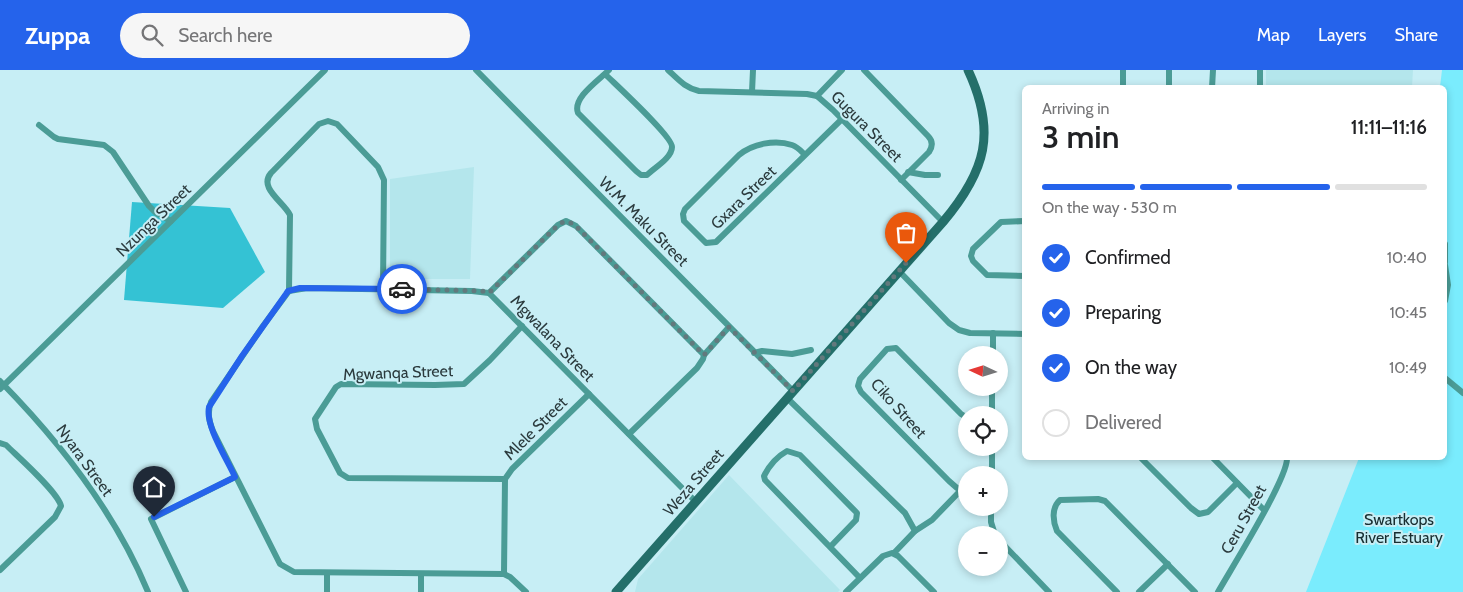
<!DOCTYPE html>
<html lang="en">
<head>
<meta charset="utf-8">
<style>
  :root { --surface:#fff; --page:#f6f6f6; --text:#202124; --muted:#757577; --line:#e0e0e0; --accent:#2563eb }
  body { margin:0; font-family:Cabin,sans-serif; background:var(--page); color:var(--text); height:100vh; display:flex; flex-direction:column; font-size:19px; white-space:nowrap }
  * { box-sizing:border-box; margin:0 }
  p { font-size:16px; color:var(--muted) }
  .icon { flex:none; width:28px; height:28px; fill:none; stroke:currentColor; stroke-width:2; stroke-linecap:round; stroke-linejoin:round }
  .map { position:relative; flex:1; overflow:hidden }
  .panel { position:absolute; left:1022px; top:15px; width:425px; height:375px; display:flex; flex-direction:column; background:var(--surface); border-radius:8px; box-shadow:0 2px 8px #0003 }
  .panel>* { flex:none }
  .needle { width:32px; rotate:274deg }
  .buttons { position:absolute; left:958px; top:276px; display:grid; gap:10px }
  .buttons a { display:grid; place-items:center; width:50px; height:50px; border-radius:50%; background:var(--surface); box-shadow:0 2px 8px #0003; font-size:25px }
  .pin { position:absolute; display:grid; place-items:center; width:42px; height:42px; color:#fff; margin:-51px -21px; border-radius:50% 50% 50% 0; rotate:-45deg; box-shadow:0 0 5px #0007 }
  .pin .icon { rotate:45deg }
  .courier { position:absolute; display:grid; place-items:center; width:50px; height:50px; margin:-25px; border:4px solid #2563eb; border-radius:50%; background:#fff; color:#222; box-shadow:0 1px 6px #0007 }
  .headline em { font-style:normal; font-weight:600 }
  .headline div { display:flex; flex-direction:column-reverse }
  .headline { display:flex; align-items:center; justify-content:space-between; height:85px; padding:0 20px }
  h1 { font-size:32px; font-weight:600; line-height:38px }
  .bar { display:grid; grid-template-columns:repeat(4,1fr); gap:8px 5px; align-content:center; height:60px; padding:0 20px }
  .bar i { height:6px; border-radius:4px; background:var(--line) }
  .bar .selected { background:var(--accent) }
  .bar p { grid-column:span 4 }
  ol { padding:0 20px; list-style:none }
  li { display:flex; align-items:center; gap:15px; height:55px }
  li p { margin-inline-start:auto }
  li .icon { padding:5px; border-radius:50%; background:var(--accent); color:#fff; stroke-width:4 }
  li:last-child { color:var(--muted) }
  li i { width:28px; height:28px; border:2px solid var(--line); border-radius:50% }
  header { display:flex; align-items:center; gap:30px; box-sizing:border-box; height:70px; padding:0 25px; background:var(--accent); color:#fff }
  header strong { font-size:24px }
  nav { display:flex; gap:28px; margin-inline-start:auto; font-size:18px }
  .search { width:350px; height:45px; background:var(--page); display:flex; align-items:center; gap:12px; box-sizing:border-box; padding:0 18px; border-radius:28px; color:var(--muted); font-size:19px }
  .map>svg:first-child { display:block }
  .built { fill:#b4e6ec }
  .green { fill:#7aecfd }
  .forest { fill:#34c2d4 }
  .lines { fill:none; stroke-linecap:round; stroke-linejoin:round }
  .street { stroke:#4b9c96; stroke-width:6 }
  .secondary { stroke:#246f6a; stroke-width:9 }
  .done { stroke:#62797d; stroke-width:5; stroke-dasharray:0 9 }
  .route { stroke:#2563eb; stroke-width:6 }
  .labels { text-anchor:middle; stroke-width:4; stroke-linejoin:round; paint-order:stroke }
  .street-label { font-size:16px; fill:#2b3a3d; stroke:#c7eef5 }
  .park-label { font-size:16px; fill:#172e31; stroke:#c7eef5 }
</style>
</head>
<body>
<header>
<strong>Zuppa</strong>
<div class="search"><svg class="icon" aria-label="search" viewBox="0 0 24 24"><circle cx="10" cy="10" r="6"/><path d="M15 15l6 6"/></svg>Search here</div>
<nav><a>Map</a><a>Layers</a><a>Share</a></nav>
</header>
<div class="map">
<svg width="1463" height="522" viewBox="0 0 1463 522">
  <rect width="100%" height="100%" fill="#c7eef5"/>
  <g class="built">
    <polygon points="1266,0 1413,0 1412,17 1266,17"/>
    <polygon points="474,97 470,209 390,209 390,109"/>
    <polygon points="729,405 840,520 838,522 635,522 638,509"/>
  </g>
  <polygon class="green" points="1442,0 1463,0 1463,522 1306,522 1359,388 1445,388 1445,18 1440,17"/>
  <polygon class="forest" points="132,132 230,138 265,202 223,238 124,230"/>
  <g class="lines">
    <g class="street">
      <polyline points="476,0 793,321"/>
      <path d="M668,0C678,9 685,18 699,21L807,24L817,26L833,40L943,152"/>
      <path d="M864,0L928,66C933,71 933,76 929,82L901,110"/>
      <polyline points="1123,0 1123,18"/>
      <path d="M605,4C615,14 673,67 672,77C672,88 654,98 647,105H641L636,101L578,43C572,28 599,10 609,0"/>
      <polyline points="1169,18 1169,0"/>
      <polyline points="1212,18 1213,0"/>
      <polyline points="1260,18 1260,0"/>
      <polyline points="752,22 753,0"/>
      <polyline points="817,26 842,0"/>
      <polyline points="39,55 54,67 58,69 104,75 113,82 149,136 156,143 171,151"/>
      <path d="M805,85C801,81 798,77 792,75C775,69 752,74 739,85L685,139L683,144L684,151L706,173L716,172L842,49"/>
      <polyline points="908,102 925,105 938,105"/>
      <polyline points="1025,151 1001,152 973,179 971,186 973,191 987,205 1025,206"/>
      <polyline points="1445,174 1445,192"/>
      <polyline points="1445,195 1448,215 1445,231"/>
      <polyline points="899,201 949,253 959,260 970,263 1025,264"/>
      <path d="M289,221L290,145C284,132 258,118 271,103L319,54L328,51L337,54L378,97L384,110L383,219"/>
      <polyline points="489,223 558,155 566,151 576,156 704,285 703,289 697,298 629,364"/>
      <polyline points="754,283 762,281 792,284 811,280"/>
      <polyline points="704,285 729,257"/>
      <polyline points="993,285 993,263"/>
      <polyline points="1445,308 1463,323"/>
      <path d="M0,311C60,372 115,442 148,522"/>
      <polyline points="0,319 325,0"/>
      <polyline points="787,328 905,443 915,461"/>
      <polyline points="992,345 992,318"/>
      <polyline points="966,347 961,344 896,278 887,279 860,309 858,316 861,322 949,411 957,418 966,419"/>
      <path d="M0,373L6,375C17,386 58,422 61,436L55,447L0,500"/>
      <polyline points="1141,388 1191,438 1199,444 1208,442 1237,413"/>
      <polyline points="1213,388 1264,440"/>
      <polyline points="992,405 992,378"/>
      <polyline points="505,409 348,408 340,403 317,359 315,349 336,317 341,314 435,315 464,314 490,290 522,256"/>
      <polyline points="991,438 991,452 995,465"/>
      <polyline points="999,470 1049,522"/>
      <path d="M830,477L856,450L857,443L800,385L787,381C778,386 769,396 764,406L765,410L860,508"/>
      <polyline points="894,483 915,461 932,450 962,419"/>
      <polyline points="504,504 505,409 512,399 589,324"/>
      <polyline points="186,522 151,449 235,407"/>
      <polyline points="327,522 327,503"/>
      <polyline points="421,522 421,504"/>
      <path d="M526,522L510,507L504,504L294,502L280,494L213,361C209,351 207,343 211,332L263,256L289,221L307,218L472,221L489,223L695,431"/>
      <polyline points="846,522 883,486 892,483 898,486 934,522"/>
      <path d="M1117,522L1057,461C1053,452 1051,438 1060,430L1098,429L1105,431L1195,522"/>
      <polyline points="1139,522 1168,494"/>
      <path d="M1218,522C1231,499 1288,408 1287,388"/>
    </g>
    <path class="secondary" d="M616,522L943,152C986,101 997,62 968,0"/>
  </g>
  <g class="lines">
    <path class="done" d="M402,219L482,221L489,223L558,155C565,150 569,151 576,156L704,285L729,257L793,321L906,193"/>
    <path class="route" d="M154,447L235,407C227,389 205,356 209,337L242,286L286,224L288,221L300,218L402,219"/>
  </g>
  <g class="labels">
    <g class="street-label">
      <text transform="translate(867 56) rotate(45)" y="6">Gugura Street</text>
      <text transform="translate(743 127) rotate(-44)" y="6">Gxara Street</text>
      <text transform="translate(153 150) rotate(-44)" y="6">Nzunga Street</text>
      <text transform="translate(644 151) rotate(45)" y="6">W.M. Maku Street</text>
      <text transform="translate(553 268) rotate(46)" y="6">Mgwalana Street</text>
      <text transform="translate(398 302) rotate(-2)" y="6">Mgwanqa Street</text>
      <text transform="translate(899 338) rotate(48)" y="6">Ciko Street</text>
      <text transform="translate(535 358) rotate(-45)" y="6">Mlele Street</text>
      <text transform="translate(85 390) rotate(54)" y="6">Nyara Street</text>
      <text transform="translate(693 412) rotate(-49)" y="6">Weza Street</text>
      <text transform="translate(1243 449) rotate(-61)" y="6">Ceru Street</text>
    </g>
    <g class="park-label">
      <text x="1399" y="455">Swartkops<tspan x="1399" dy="18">River Estuary</tspan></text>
    </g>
  </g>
</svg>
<div class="buttons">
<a><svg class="needle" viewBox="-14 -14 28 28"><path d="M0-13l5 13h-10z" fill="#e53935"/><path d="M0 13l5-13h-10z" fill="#757577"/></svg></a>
<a><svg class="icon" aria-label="locate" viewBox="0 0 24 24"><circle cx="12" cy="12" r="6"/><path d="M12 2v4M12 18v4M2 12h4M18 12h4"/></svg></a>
<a>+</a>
<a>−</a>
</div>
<div class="pin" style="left:906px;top:193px;background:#ea580c"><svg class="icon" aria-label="bag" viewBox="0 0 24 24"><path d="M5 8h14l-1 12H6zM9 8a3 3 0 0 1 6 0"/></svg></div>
<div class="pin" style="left:154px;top:447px;background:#1f2937"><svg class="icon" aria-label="home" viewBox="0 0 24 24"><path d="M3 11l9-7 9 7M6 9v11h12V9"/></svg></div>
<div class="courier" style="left:402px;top:219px"><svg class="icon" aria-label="car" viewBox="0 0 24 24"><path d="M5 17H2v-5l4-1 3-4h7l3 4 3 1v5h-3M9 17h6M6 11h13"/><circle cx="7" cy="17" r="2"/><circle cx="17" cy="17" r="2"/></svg></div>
<section class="panel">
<div class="headline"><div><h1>3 min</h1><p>Arriving in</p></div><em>11:11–11:16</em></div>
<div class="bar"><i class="selected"></i><i class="selected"></i><i class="selected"></i><i></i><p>On the way · 530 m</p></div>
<ol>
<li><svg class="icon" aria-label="check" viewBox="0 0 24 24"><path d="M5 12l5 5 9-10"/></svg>Confirmed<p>10:40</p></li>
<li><svg class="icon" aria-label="check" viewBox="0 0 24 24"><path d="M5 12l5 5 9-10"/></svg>Preparing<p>10:45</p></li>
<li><svg class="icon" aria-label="check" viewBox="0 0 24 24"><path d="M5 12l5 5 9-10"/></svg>On the way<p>10:49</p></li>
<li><i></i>Delivered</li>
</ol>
</section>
</div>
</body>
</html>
